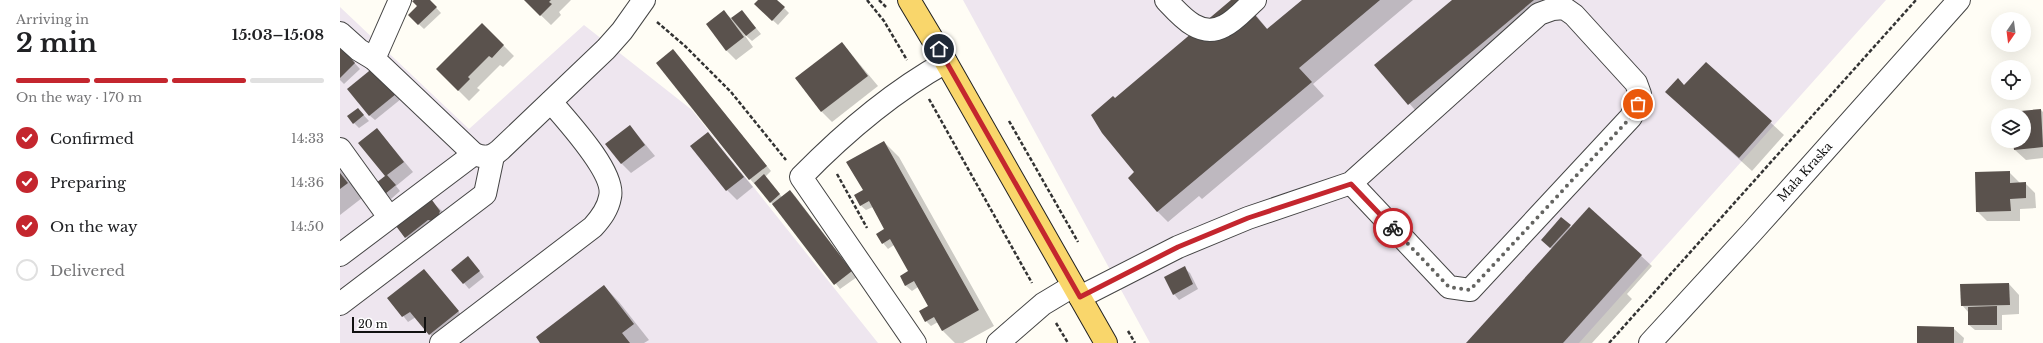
<!DOCTYPE html>
<html lang="en">
<head>
<meta charset="utf-8">
<style>
  :root { --surface:#fff; --page:#f6f6f6; --text:#202124; --muted:#757577; --line:#e0e0e0; --accent:#c4262e }
  body { margin:0; font-family:"Libre Baskerville",serif; background:var(--page); color:var(--text); height:100vh; display:flex; flex-direction:column; font-size:15px; white-space:nowrap }
  * { box-sizing:border-box; margin:0 }
  p { font-size:13px; color:var(--muted) }
  .icon { flex:none; width:22px; height:22px; fill:none; stroke:currentColor; stroke-width:2; stroke-linecap:round; stroke-linejoin:round }
  .map { position:relative; flex:1; overflow:hidden }
  .panel { display:flex; flex-direction:column; background:var(--surface); width:340px }
  .panel>* { flex:none }
  .needle { width:26px; rotate:194deg }
  .tools { position:absolute; left:1651px; top:12px; display:grid; gap:8px }
  .tools a { display:grid; place-items:center; width:40px; height:40px; border-radius:50%; background:var(--surface); box-shadow:0 4px 16px #0002; font-size:20px }
  .scale { position:absolute; left:12px; bottom:10px; width:74px; box-sizing:border-box; padding-left:4px; border:2px solid #111; border-top:0; font-size:11px; line-height:14px; white-space:nowrap; color:#111; -webkit-text-stroke:3px #fff; paint-order:stroke }
  .pin { position:absolute; display:grid; place-items:center; width:34px; height:34px; color:#fff; margin:-17px; border:2px solid #fff; border-radius:50%; box-shadow:0 1px 4px #0007 }
  .courier { position:absolute; display:grid; place-items:center; width:40px; height:40px; margin:-20px; border:3px solid #c4262e; border-radius:50%; background:#fff; color:#222; box-shadow:0 1px 5px #0007 }
  .headline em { font-style:normal; font-weight:700 }
  .headline div { display:flex; flex-direction:column-reverse }
  .headline { display:flex; align-items:center; justify-content:space-between; height:68px; padding:0 16px }
  h1 { font-size:26px; font-weight:700; line-height:30px }
  .bar { display:grid; grid-template-columns:repeat(4,1fr); gap:6px 4px; align-content:center; height:48px; padding:0 16px }
  .bar i { height:5px; border-radius:3px; background:var(--line) }
  .bar .active { background:var(--accent) }
  .bar p { grid-column:span 4 }
  ol { padding:0 16px; list-style:none }
  li { display:flex; align-items:center; gap:12px; height:44px }
  li p { margin-inline-start:auto }
  li .icon { padding:4px; border-radius:50%; background:var(--accent); color:#fff; stroke-width:4 }
  li:last-child { color:var(--muted) }
  li i { width:22px; height:22px; border:2px solid var(--line); border-radius:50% }
  main { display:flex; flex:1; min-height:0 }
  .map>svg:first-child { display:block }
  .industrial { fill:#eee6ef }
  .shadow { fill:#0003 }
  .building { fill:#5a524d }
  .lines { fill:none; stroke-linecap:round; stroke-linejoin:round }
  .minor-casing { stroke:#444; stroke-width:24 }
  .major-casing { stroke:#222; stroke-width:24 }
  .path { stroke:#333; stroke-width:2.5; stroke-dasharray:4 2; stroke-linecap:butt }
  .minor { stroke:#fff; stroke-width:22 }
  .major { stroke:#f9d66b; stroke-width:22 }
  .done { stroke:#646461; stroke-width:4; stroke-dasharray:0 7.2 }
  .route { stroke:#c4262e; stroke-width:5 }
  .labels { text-anchor:middle; stroke-width:4; stroke-linejoin:round; paint-order:stroke }
  .street-label { font-size:12px; fill:#111; stroke:#fff }
</style>
</head>
<body>
<main>
<section class="panel">
<div class="headline"><div><h1>2 min</h1><p>Arriving in</p></div><em>15:03–15:08</em></div>
<div class="bar"><i class="active"></i><i class="active"></i><i class="active"></i><i></i><p>On the way · 170 m</p></div>
<ol>
<li><svg class="icon" aria-label="check" viewBox="0 0 24 24"><path d="M5 12l5 5 9-10"/></svg>Confirmed<p>14:33</p></li>
<li><svg class="icon" aria-label="check" viewBox="0 0 24 24"><path d="M5 12l5 5 9-10"/></svg>Preparing<p>14:36</p></li>
<li><svg class="icon" aria-label="check" viewBox="0 0 24 24"><path d="M5 12l5 5 9-10"/></svg>On the way<p>14:50</p></li>
<li><i></i>Delivered</li>
</ol>
</section>
<div class="map">
<svg width="1703" height="343" viewBox="0 0 1703 343">
  <rect width="100%" height="100%" fill="#fffdf5"/>
  <g class="industrial">
    <polygon points="623,0 1546,0 1239,343 810,343"/>
    <polygon points="0,7 129,129 244,25 352,110 538,343 0,343"/>
  </g>
  <g class="shadow">
    <polygon points="75,0 89,0 101,13 84,29 69,15 78,6"/>
    <polygon points="185,0 231,0 219,12 221,15 211,25"/>
    <polygon points="419,0 436,0 449,13 438,25 415,4"/>
    <polygon points="893,0 911,9 928,30 964,0 1073,0 973,84 984,96 862,199 859,196 828,222 817,211 775,99"/>
    <polygon points="1113,0 1227,0 1082,118 1036,65"/>
    <polygon points="402,11 421,34 412,41 403,33 413,47 396,60 386,50 384,12 392,19"/>
    <polygon points="142,24 174,56 163,67 160,65 137,88 140,90 129,101 97,69"/>
    <polygon points="502,43 538,86 492,122 482,112"/>
    <polygon points="0,47 20,69 4,84 0,80"/>
    <polygon points="333,50 431,171 425,177 442,197 450,191 455,196 517,277 500,289 435,207 410,179"/>
    <polygon points="1366,63 1444,135 1412,171 1340,105 1344,86"/>
    <polygon points="39,73 61,99 35,120 29,115"/>
    <polygon points="18,109 29,121 19,128 14,123"/>
    <polygon points="1701,110 1703,112 1703,158 1686,160 1675,150 1674,141 1684,141 1684,115 1671,115"/>
    <polygon points="290,126 315,156 291,173 281,163"/>
    <polygon points="37,129 73,172 56,186 60,191 51,199 46,193 47,177"/>
    <polygon points="368,133 413,187 397,200 387,190"/>
    <polygon points="544,142 559,157 654,326 623,343 615,343 603,331 598,322 591,326 586,321 589,307 578,287 572,291 566,286 561,276 571,275 554,245 548,249 543,243 546,229 533,207 526,210 520,205 524,191"/>
    <polygon points="0,170 22,198 0,215"/>
    <polygon points="1669,172 1680,183 1685,183 1695,193 1696,208 1680,209 1680,221 1647,221 1637,211"/>
    <polygon points="91,201 102,211 109,223 76,247 66,237"/>
    <polygon points="1249,208 1312,266 1287,294 1292,299 1252,343 1127,343 1212,249 1202,240 1222,218 1231,228"/>
    <polygon points="133,263 144,277 129,289 113,270"/>
    <polygon points="844,268 850,273 858,289 839,300 834,294"/>
    <polygon points="89,276 123,317 95,340 76,317 68,322 49,298"/>
    <polygon points="1669,284 1679,295 1679,314 1662,315 1662,330 1635,330 1629,325 1629,313 1622,305"/>
    <polygon points="264,286 279,302 309,340 304,343 202,343"/>
    <polygon points="1613,328 1624,338 1623,343 1578,343"/>
  </g>
  <g class="building">
    <polygon points="74,0 90,0 97,7 78,25 68,15 77,6 72,1"/>
    <polygon points="184,0 211,0 209,2 212,4 200,16"/>
    <polygon points="418,0 437,0 445,7 432,21 414,4"/>
    <polygon points="891,0 902,0 927,29 962,0 1040,0 959,68 972,82 817,212 788,178 794,172 762,133 751,115 773,96 775,98"/>
    <polygon points="1112,0 1194,0 1068,105 1034,65"/>
    <polygon points="384,10 404,37 386,51 366,24"/>
    <polygon points="402,10 416,28 406,36 391,18"/>
    <polygon points="142,23 164,45 152,58 149,56 128,77 130,79 118,91 96,69"/>
    <polygon points="502,42 528,76 481,112 455,78"/>
    <polygon points="0,46 15,63 0,78"/>
    <polygon points="333,49 427,166 409,180 316,63"/>
    <polygon points="1366,62 1432,121 1399,158 1325,92 1338,78 1344,85"/>
    <polygon points="34,67 56,94 29,116 7,89"/>
    <polygon points="18,108 24,115 13,124 7,116"/>
    <polygon points="1701,109 1703,147 1674,150 1673,141 1684,141 1684,115 1670,115 1670,112"/>
    <polygon points="290,125 305,145 281,164 265,144"/>
    <polygon points="37,128 64,162 47,175 56,185 45,194 36,183 45,176 18,143"/>
    <polygon points="368,132 404,177 386,191 350,146"/>
    <polygon points="544,141 639,310 602,331 594,317 585,322 579,311 588,306 574,281 565,286 560,276 568,271 550,239 542,244 536,234 544,229 529,201 520,206 514,195 523,190 506,162"/>
    <polygon points="1670,171 1670,183 1686,182 1686,198 1670,199 1671,211 1636,212 1635,172"/>
    <polygon points="0,173 8,183 0,189"/>
    <polygon points="424,174 440,194 430,203 414,183"/>
    <polygon points="450,190 512,271 494,285 432,204"/>
    <polygon points="85,200 92,200 100,211 98,217 93,221 88,220 65,238 56,226 79,210 80,204"/>
    <polygon points="1249,207 1302,255 1223,343 1126,343"/>
    <polygon points="1221,217 1231,225 1210,248 1201,240"/>
    <polygon points="128,256 140,271 123,284 111,270"/>
    <polygon points="845,266 853,284 833,295 824,277"/>
    <polygon points="84,269 119,311 89,335 70,312 62,317 47,298"/>
    <polygon points="1669,283 1670,305 1621,306 1620,284"/>
    <polygon points="264,285 294,324 282,333 290,343 200,343 196,337"/>
    <polygon points="1657,306 1657,325 1628,325 1628,307"/>
    <polygon points="1577,326 1614,327 1614,343 1577,343"/>
  </g>
  <g class="lines">
    <defs>
      <g id="minor">
        <path d="M826,0C841,16 860,39 884,26C895,21 906,8 915,0"/>
        <path d="M0,33L19,50L34,59L134,154C145,158 151,158 160,150L266,49L282,31L304,0"/>
        <polyline points="34,59 60,0"/>
        <polyline points="0,149 49,217"/>
        <polyline points="0,255 134,154"/>
        <polyline points="740,297 838,247 908,218 1011,183 1199,14 1213,9 1224,8 1234,15 1296,83 1300,94 1291,117 1130,290 1109,287 1011,183"/>
        <polyline points="0,304 145,194 153,156"/>
        <path d="M101,343L253,227C261,218 268,209 270,197C276,173 227,121 211,102"/>
        <path d="M575,343L461,177C504,133 552,92 606,62"/>
        <polyline points="658,343 703,304 733,286"/>
        <polyline points="1310,343 1412,232 1619,0"/>
      </g>
      <polyline id="major" points="569,0 606,62 766,343"/>
    </defs>
    <use href="#minor" class="minor-casing"/>
    <use href="#major" class="major-casing"/>
    <g class="path">
      <polyline points="527,0 544,21 567,60"/>
      <polyline points="539,0 546,7"/>
      <polyline points="317,22 345,46 391,92 446,160"/>
      <polyline points="589,99 692,283"/>
      <polyline points="669,121 738,242"/>
      <polyline points="497,174 527,228"/>
      <polyline points="716,323 728,343"/>
      <polyline points="788,331 795,343"/>
      <polyline points="1269,343 1576,0"/>
    </g>
    <use href="#minor" class="minor"/>
    <use href="#major" class="major"/>
  </g>
  <g class="lines">
    <polyline class="done" points="1053,228 1109,287 1130,290 1291,117 1298,104"/>
    <polyline class="route" points="599,49 740,297 838,247 908,218 1011,184 1053,228"/>
  </g>
  <g class="labels">
    <g class="street-label">
      <text transform="translate(1465 172) rotate(-48)" y="4">Mała Kraska</text>
    </g>
  </g>
</svg>
<div class="tools">
<a><svg class="needle" viewBox="-14 -14 28 28"><path d="M0-13l5 13h-10z" fill="#e53935"/><path d="M0 13l5-13h-10z" fill="#757577"/></svg></a>
<a><svg class="icon" aria-label="locate" viewBox="0 0 24 24"><circle cx="12" cy="12" r="6"/><path d="M12 2v4M12 18v4M2 12h4M18 12h4"/></svg></a>
<a><svg class="icon" aria-label="layers" viewBox="0 0 24 24"><path d="M12 4l9 5-9 5-9-5zM3 14l9 5 9-5"/></svg></a>
</div>
<div class="scale">20 m</div>
<div class="pin" style="left:1298px;top:104px;background:#ea580c"><svg class="icon" aria-label="bag" viewBox="0 0 24 24"><path d="M5 8h14l-1 12H6zM9 8a3 3 0 0 1 6 0"/></svg></div>
<div class="pin" style="left:599px;top:49px;background:#1f2937"><svg class="icon" aria-label="home" viewBox="0 0 24 24"><path d="M3 11l9-7 9 7M6 9v11h12V9"/></svg></div>
<div class="courier" style="left:1053px;top:228px"><svg class="icon" aria-label="bike" viewBox="0 0 24 24"><circle cx="6" cy="16" r="4"/><circle cx="18" cy="16" r="4"/><path d="M6 16l4-8h5l3 8M10 8l3 8H6M13 5h3"/></svg></div>
</div>
</main>
</body>
</html>
